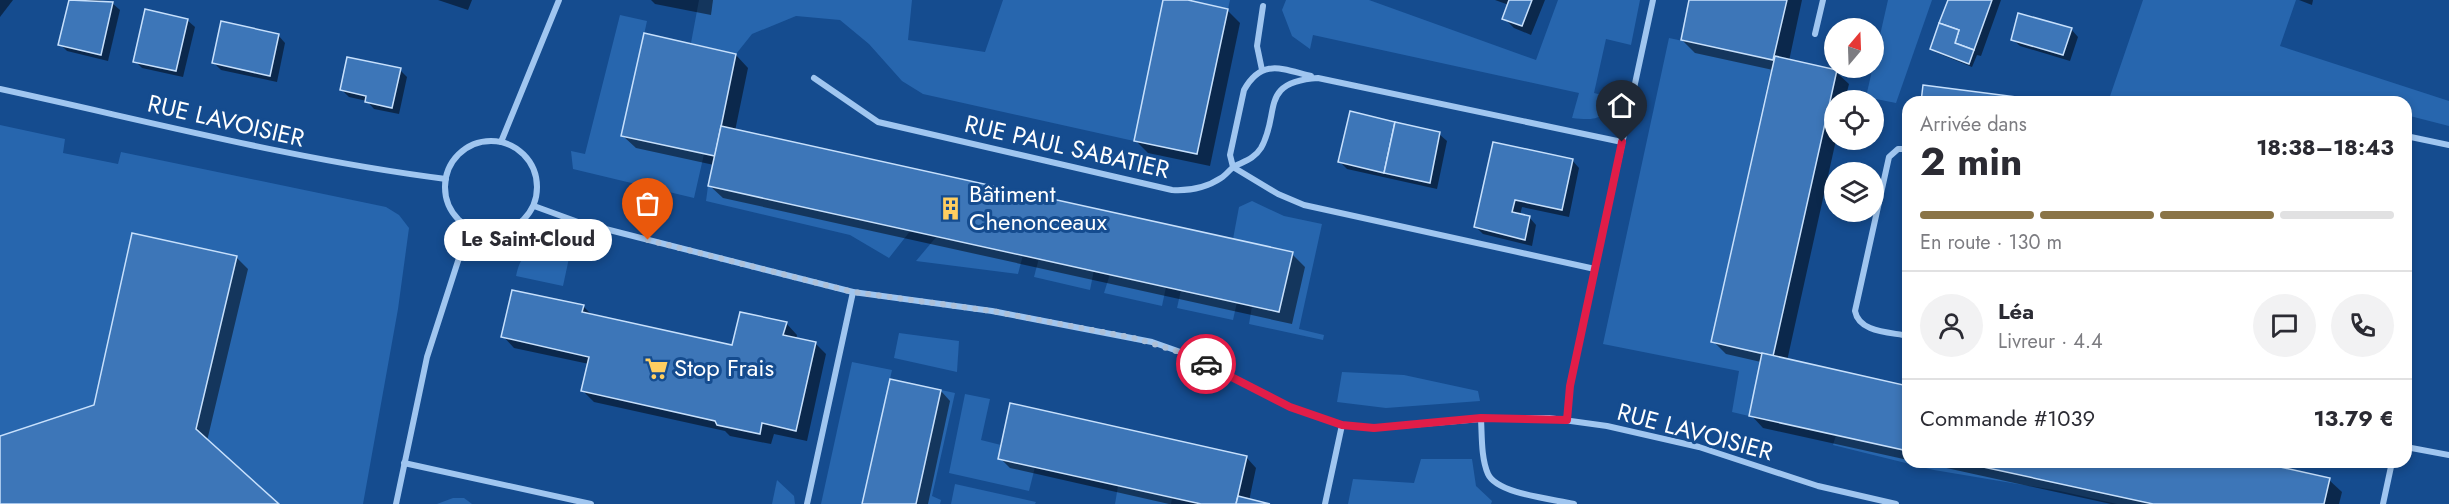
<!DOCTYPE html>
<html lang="fr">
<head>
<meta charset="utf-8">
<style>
  :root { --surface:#fff; --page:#f2f2f3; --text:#2b2b33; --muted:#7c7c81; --line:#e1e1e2; --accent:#8a7447 }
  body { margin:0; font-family:Jost,sans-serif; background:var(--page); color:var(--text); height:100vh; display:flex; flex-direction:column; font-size:22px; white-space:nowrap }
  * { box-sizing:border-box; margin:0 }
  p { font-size:20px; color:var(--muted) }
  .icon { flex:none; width:33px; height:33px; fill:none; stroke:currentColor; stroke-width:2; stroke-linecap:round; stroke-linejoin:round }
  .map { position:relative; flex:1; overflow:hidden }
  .drawer { position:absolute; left:1902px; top:96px; width:510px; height:372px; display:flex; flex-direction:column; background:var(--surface); border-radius:18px; box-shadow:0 3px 9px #0003 }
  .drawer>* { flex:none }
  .needle { width:39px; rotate:19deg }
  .tools { position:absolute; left:1824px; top:18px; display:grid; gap:12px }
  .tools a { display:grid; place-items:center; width:60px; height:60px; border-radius:50%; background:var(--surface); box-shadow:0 3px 9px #0003; font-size:30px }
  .pin { position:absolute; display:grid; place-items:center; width:51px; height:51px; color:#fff; margin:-62px -26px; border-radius:50% 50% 50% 0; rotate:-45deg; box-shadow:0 0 6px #0007 }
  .pin .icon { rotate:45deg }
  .courier { position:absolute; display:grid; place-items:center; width:60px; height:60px; margin:-30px; border:4px solid #e11d48; border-radius:50%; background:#fff; color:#222; box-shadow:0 2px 8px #0007 }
  .bubble { position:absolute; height:42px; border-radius:21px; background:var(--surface); box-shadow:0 3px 9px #0003; font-size:20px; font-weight:700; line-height:42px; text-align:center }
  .summary em { font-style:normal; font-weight:700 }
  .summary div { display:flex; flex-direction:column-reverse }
  .summary { display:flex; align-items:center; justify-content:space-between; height:102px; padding:0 18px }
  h1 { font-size:39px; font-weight:700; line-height:45px }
  .bar { display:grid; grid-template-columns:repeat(4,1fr); gap:9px 6px; align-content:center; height:72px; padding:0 18px }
  .bar i { height:8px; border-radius:4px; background:var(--line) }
  .bar .on { background:var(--accent) }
  .bar p { grid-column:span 4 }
  .line { display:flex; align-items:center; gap:15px; padding:0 18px; border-top:2px solid var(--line) }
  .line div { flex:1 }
  .round { display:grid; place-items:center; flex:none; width:63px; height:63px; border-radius:32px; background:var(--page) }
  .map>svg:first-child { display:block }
  .green { fill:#2766ae }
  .shadow { fill:#0007 }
  .building { fill:#3d76b8; stroke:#c7e0fc; stroke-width:1.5 }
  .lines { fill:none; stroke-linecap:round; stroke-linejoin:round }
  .street { stroke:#a0c6f0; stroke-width:6 }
  .done { stroke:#adc0d8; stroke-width:6; stroke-dasharray:0 10.8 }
  .route { stroke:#e11d48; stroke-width:8 }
  .labels { text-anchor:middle; stroke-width:6; stroke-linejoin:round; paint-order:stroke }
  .street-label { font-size:24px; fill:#fff; stroke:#154c8f }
  .poi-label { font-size:24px; fill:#fff; stroke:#154c8f; text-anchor:start }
</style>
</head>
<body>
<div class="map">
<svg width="2449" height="504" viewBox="0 0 2449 504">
  <rect width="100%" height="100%" fill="#154c8f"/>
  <g class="green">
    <polygon points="699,0 912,0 908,40 985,52 1003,0 1163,0 1134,141 923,94 902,81 869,44 840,20 796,16 752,34 736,54 691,43"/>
    <polygon points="1188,0 1230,0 1228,9"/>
    <path d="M1286,0H1369L1536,60L1558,0H1640L1631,45L1606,39L1594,93L1618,99C1603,119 1596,121 1572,118L1579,93L1313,35L1310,49L1292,36L1282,10Z"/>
    <polygon points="1888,0 1932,0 1896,103 1866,97"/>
    <polygon points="2143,0 2296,0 2280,46 2449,101 2449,126 2406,115 2406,102 2108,102"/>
    <polygon points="620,15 647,21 622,136 704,154 694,198 573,169 571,151 585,154"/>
    <polygon points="1669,38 1773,60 1711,341 1762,353 1749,416 1732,412 1739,371 1603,344"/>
    <polygon points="0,125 65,139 63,153 118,164 121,152 386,207 399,215 409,228 398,309 363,504 0,504"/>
    <polygon points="708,186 911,230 889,258 850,235 706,201"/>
    <polygon points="1252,201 1284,216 1322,224 1299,329 1324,335 1323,340 1249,324 1252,306 1279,311 1293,253 1233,239 1239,207"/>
    <polygon points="937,236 1023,255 1018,274 916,261"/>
    <path d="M535,250L569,258L563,286L516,276C519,262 522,256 535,250Z"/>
    <polygon points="1039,258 1094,270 1090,290 1034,277"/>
    <polygon points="1110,274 1166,287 1162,306 1104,293"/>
    <polygon points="1181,290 1237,302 1233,320 1177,308"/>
    <polygon points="899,333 959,341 957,372 894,358"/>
    <polygon points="852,362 892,370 890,379 862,504 821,504"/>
    <polygon points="1342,372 1404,375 1478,391 1480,401 1386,408 1337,402"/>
    <polygon points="941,390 955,393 932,496 941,500 940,504 916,504"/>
    <polygon points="965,394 990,399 981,440 1001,445 1035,467 1029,491 949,473"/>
    <polygon points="1836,435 1908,451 1908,462 1960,462 2153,504 2117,504 2060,491 1934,470 1833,445"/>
    <polygon points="1421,459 1472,459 1476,486 1492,501 1491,504 1348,504 1353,479 1414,483"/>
    <polygon points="777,480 794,496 795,504 772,504"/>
    <polygon points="955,484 1036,502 1035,504 951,504"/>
    <polygon points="1118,486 1172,498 1171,504 1115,504"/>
    <polygon points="453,498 464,498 472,504 437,504"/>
  </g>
  <g class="shadow">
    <polygon points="0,0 13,0 0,17"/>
    <polygon points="70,0 98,0 112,3 120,10 108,61 67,51 60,44"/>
    <polygon points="438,0 472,0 468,10"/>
    <polygon points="651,0 713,0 711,15 655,4"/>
    <polygon points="1164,0 1182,0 1227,10 1240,23 1210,166 1148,153 1135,140"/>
    <polygon points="1495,0 1545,0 1531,35 1514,28 1504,18 1509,5"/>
    <polygon points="1691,0 1802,0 1789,61 1836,72 1849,84 1845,100 1834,100 1834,140 1836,140 1787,361 1908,387 1908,460 1763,428 1751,415 1761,362 1726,354 1713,341 1773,70 1695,53 1682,40"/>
    <polygon points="1949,0 2001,0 1981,56 1977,55 1972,67 1935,52 1932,48"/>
    <polygon points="2299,0 2313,0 2312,5"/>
    <polygon points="187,20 195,27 183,77 142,68 135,61"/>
    <polygon points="2071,29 2078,37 2070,61 2020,46 2012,39"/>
    <polygon points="278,35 285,43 277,82 221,70 214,63"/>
    <polygon points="736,55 748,68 735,131 1292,254 1305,267 1292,324 723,198 710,186 714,165 636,148 623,136"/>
    <polygon points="400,70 407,77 399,114 374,109 367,101 349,97 342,90"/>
    <polygon points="1924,86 2045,102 1922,102"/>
    <polygon points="1439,134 1447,141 1437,189 1347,169 1340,162"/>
    <polygon points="1572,160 1579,168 1569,217 1522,207 1520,215 1529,217 1536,225 1532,246 1483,234 1476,227"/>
    <polygon points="236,257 248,269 207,441 277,504 0,504 0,438 95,406"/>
    <polygon points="583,306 593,316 733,347 786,323 797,335 796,339 815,343 826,354 807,441 774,434 771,444 730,436 725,431 594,402 583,391 589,364 514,348 503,336"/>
    <polygon points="941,391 950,401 928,504 864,504"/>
    <polygon points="1000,458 1247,458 1256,468 1249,501 1264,504 1169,504 1010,468"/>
    <polygon points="1919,462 2249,462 2329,480 2342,492 2339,504 2111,504"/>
  </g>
  <g class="building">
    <polygon points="69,0 113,2 101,55 58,45"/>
    <polygon points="1163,0 1188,0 1228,9 1197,154 1134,141"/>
    <polygon points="1509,0 1532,0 1522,26 1502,19"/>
    <polygon points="1689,0 1787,0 1773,60 1681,40"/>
    <polygon points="1948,0 1992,0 1974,50 1955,43 1959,30 1939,23"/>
    <polygon points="145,9 188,19 176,71 133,62"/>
    <polygon points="2018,13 2072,28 2063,55 2011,40"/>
    <polygon points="221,21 279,34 270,76 212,63"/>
    <polygon points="1939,23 1959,30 1955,43 1974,50 1969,64 1930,49"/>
    <polygon points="644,33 736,54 715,156 621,136"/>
    <polygon points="1775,56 1837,70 1773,356 1711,342"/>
    <polygon points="347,57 401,68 392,108 365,102 366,96 340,90"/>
    <polygon points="1923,85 2047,101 1921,102"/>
    <polygon points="1350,111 1395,122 1384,173 1338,162"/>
    <polygon points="1395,122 1440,132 1430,183 1384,173"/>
    <polygon points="721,126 1293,252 1279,312 708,186"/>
    <polygon points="1493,142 1573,159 1562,210 1515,200 1512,212 1530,216 1525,240 1474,227"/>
    <polygon points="132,233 237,256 196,429 279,504 0,504 0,436 94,405"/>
    <polygon points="512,290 584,305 582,312 732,345 740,312 787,322 783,335 816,342 796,431 762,423 760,434 717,425 715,421 581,391 589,357 501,337"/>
    <polygon points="1762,353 1908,386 1908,451 1749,416"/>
    <polygon points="890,379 941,390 916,504 862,504"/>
    <polygon points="1010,403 1247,456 1236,504 1201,504 998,459"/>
    <polygon points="1960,462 2257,462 2330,478 2324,504 2153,504"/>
    <polygon points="1238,496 1270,504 1236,504"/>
  </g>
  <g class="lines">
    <g class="street">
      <polyline points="1815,34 1823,0"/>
      <polyline points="1262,70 1257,46 1263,6"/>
      <path d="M1311,76C1282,69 1262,58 1244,90L1230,155L1233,167L1278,194L1304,205L1595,269"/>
      <path d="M814,78L878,122L1172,190C1190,191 1206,188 1221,178C1226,175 1230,169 1235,166C1245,161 1254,159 1261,148C1281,113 1258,82 1318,78L1622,142"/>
      <path d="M0,89C148,121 295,160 446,179"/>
      <polyline points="2406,136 2449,145"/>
      <circle cx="491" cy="187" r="46"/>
      <polyline points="501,142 559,0"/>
      <path d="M1908,149H1898L1889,157L1855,311C1859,333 1891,332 1908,336"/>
      <polyline points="534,206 578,222 853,292 992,311 1152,342 1189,355 1290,407 1342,425 1374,428 1481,419 1549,418 1607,426 1699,447 1818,486 1896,504"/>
      <path d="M1481,419C1482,436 1481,458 1488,474C1497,494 1553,499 1574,504"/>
      <polyline points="1567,420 1570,385 1653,0"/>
      <polyline points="2406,447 2449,455"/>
      <polyline points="404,463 591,504"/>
      <polyline points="396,504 427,357 469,227"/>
      <polyline points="807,504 853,292"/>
      <polyline points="1325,504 1342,425"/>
      <polyline points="2383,504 2392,462"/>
    </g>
  </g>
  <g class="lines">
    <polyline class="done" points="648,240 853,292 992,311 1134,338 1189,355 1206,364"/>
    <polyline class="route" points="1206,364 1290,407 1342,425 1374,428 1481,418 1567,420 1570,386 1622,142"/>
  </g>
  <defs>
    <symbol id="building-bare" viewBox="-9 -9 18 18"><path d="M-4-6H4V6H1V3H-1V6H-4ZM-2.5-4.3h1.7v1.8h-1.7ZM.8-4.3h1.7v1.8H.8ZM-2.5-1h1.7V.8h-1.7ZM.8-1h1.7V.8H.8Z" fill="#ffce60" stroke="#154c8f" stroke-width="2.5" paint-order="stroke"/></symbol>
    <symbol id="supermarket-bare" viewBox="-9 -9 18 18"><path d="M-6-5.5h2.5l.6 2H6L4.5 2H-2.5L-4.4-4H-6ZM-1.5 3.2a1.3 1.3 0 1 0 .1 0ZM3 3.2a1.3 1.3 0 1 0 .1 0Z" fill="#ffce60" stroke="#154c8f" stroke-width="2.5" paint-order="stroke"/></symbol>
  </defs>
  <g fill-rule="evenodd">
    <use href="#building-bare" x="934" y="192" width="33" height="33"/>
    <use href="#supermarket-bare" x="640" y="352" width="33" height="33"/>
  </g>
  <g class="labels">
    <g class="street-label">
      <text transform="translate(226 121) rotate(13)" y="8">RUE LAVOISIER</text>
      <text transform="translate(1067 147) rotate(13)" y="8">RUE PAUL SABATIER</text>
      <text transform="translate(1695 432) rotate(15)" y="8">RUE LAVOISIER</text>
    </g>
    <g class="poi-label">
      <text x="969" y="202">Bâtiment<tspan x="969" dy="28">Chenonceaux</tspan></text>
      <text x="674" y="376">Stop Frais</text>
    </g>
  </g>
</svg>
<div class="tools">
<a><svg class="needle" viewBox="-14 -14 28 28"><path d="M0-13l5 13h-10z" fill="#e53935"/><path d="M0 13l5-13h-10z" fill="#7c7c81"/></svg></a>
<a><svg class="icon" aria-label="locate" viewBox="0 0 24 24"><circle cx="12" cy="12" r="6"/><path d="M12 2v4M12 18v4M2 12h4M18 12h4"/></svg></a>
<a><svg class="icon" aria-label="layers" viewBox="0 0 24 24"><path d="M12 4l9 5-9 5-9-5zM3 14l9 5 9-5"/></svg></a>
</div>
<div class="pin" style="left:648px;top:240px;background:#ea580c"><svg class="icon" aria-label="bag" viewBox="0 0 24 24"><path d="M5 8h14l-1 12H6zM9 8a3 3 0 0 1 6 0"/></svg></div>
<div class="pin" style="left:1622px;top:142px;background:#1f2937"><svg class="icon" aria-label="home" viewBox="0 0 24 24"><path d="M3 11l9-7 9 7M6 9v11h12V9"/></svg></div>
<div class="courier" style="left:1206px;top:364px"><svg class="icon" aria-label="car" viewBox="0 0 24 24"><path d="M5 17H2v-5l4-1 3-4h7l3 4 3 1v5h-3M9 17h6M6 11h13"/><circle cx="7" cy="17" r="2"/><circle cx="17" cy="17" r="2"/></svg></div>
<div class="bubble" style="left:444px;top:219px;width:168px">Le Saint-Cloud</div>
<section class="drawer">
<div class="summary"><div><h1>2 min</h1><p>Arrivée dans</p></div><em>18:38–18:43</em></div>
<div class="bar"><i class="on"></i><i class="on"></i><i class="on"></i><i></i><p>En route · 130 m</p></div>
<div class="line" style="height:108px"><a class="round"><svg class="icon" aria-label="person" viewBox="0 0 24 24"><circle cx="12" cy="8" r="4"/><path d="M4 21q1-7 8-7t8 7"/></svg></a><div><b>Léa</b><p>Livreur · 4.4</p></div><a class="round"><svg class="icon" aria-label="chat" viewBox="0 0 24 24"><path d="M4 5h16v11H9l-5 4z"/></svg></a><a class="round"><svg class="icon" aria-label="phone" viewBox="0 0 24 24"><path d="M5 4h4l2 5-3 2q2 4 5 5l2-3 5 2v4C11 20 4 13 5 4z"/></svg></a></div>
<div class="line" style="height:78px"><div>Commande #1039</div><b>13.79 €</b></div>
</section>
</div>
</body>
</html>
